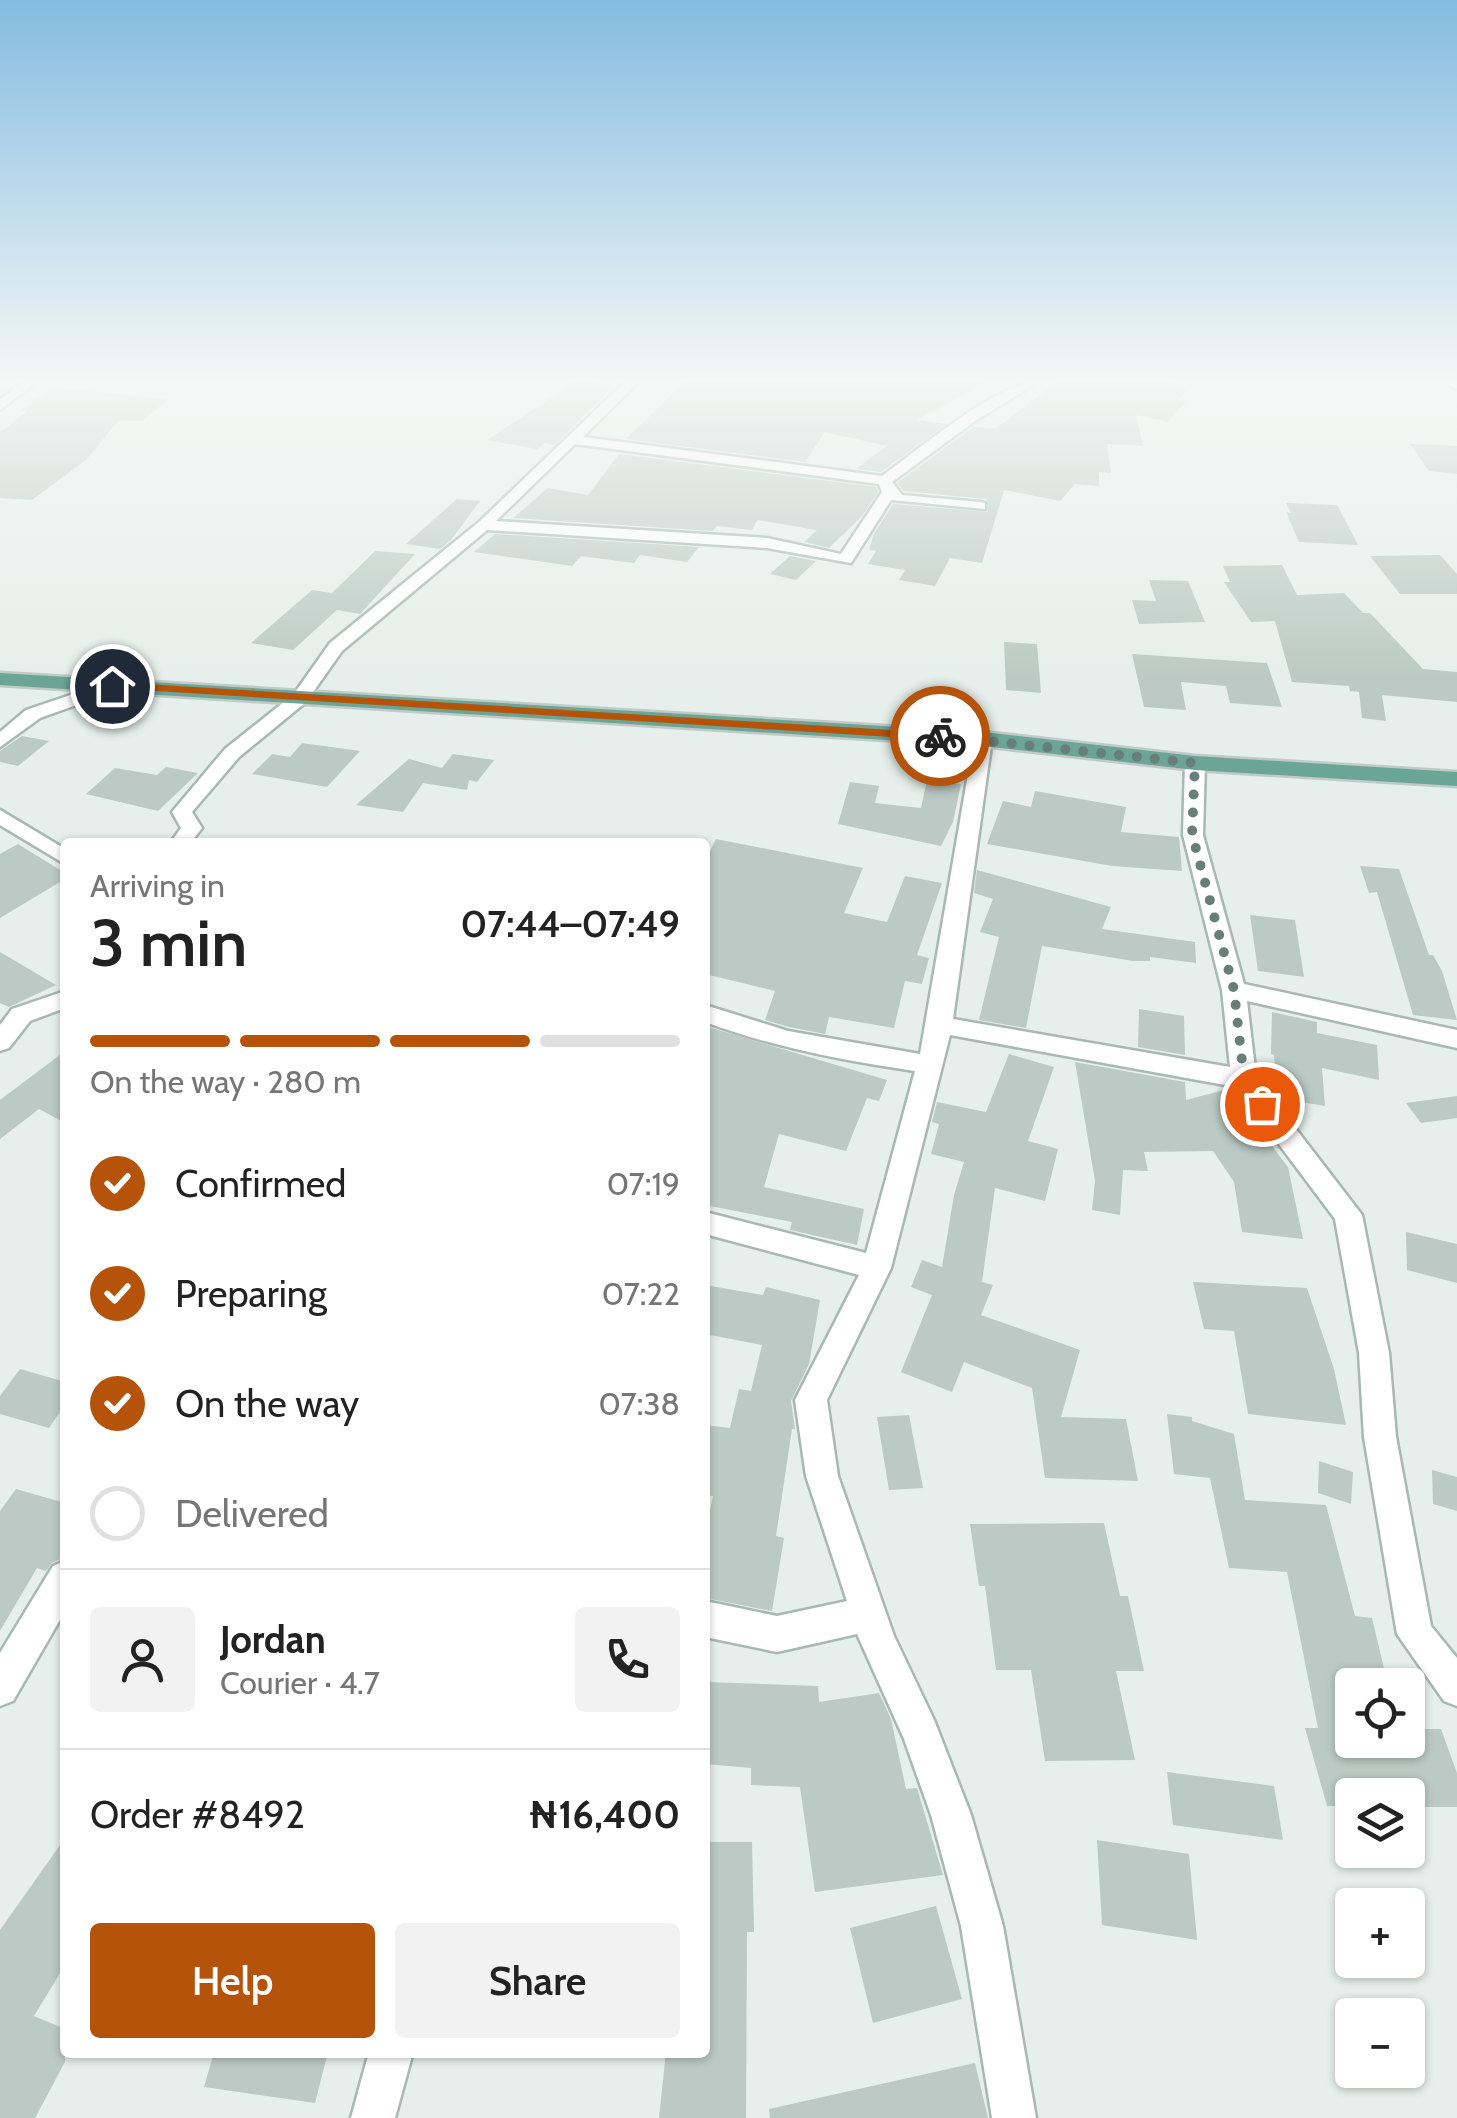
<!DOCTYPE html>
<html lang="en">
<head>
<meta charset="utf-8">
<style>
  :root { --surface:#fff; --page:#f2f2f2; --text:#222; --muted:#767676; --line:#e0e0e0; --accent:#b45309 }
  body { margin:0; font-family:Cabin,sans-serif; background:var(--page); color:var(--text); height:100vh; display:flex; flex-direction:column; font-size:38px; white-space:nowrap }
  * { box-sizing:border-box; margin:0 }
  p { font-size:32px; color:var(--muted) }
  .icon { flex:none; width:55px; height:55px; fill:none; stroke:currentColor; stroke-width:2; stroke-linecap:round; stroke-linejoin:round }
  .map { position:relative; flex:1; overflow:hidden }
  .details { position:absolute; left:60px; top:838px; width:650px; height:1220px; display:flex; flex-direction:column; background:var(--surface); border-radius:10px; box-shadow:0 2px 8px #0004 }
  .details>* { flex:none }
  .tools { position:absolute; left:1335px; top:1668px; display:grid; gap:20px }
  .tools a { display:grid; place-items:center; width:90px; height:90px; border-radius:10px; background:var(--surface); box-shadow:0 2px 8px #0004; font-size:50px }
  .pin { position:absolute; display:grid; place-items:center; width:85px; height:85px; color:#fff; margin:-42px; border:5px solid #fff; border-radius:50%; box-shadow:0 2px 10px #0007 }
  .courier { position:absolute; display:grid; place-items:center; width:100px; height:100px; margin:-50px; border:8px solid #b45309; border-radius:50%; background:#fff; color:#222; box-shadow:0 2px 12px #0007 }
  .summary em { font-style:normal; font-weight:600 }
  .summary div { display:flex; flex-direction:column-reverse }
  .summary { display:flex; align-items:center; justify-content:space-between; height:170px; padding:0 30px }
  h1 { font-size:65px; font-weight:600; line-height:75px }
  .bar { display:grid; grid-template-columns:repeat(4,1fr); gap:15px 10px; align-content:center; height:120px; padding:0 30px }
  .bar i { height:12px; border-radius:8px; background:var(--line) }
  .bar .on { background:var(--accent) }
  .bar p { grid-column:span 4 }
  .line { display:flex; align-items:center; gap:25px; padding:0 30px; border-top:2px solid var(--line) }
  .line div { flex:1 }
  .round { display:grid; place-items:center; flex:none; width:105px; height:105px; border-radius:10px; background:var(--page) }
  ol { padding:0 30px; list-style:none }
  li { display:flex; align-items:center; gap:30px; height:110px }
  li p { margin-inline-start:auto }
  li .icon { padding:10px; border-radius:50%; background:var(--accent); color:#fff; stroke-width:4 }
  li:last-child { color:var(--muted) }
  li i { width:55px; height:55px; border:5px solid var(--line); border-radius:50% }
  .primary-button { display:flex; gap:20px; margin-top:auto; padding:20px 30px }
  .primary-button a { flex:1; height:115px; border-radius:10px; background:var(--accent); color:#fff; font-size:40px; font-weight:600; line-height:115px; text-align:center }
  .primary-button a+a { background:var(--page); color:var(--text) }
  .map>svg:first-child { display:block }
  .building { fill:#bbcac4 }
  .lines { fill:none; stroke-linecap:round; stroke-linejoin:round }
  .minor-casing { stroke:#a8b8b2; stroke-width:5 }
  .primary-casing { stroke:#c2cac8; stroke-width:5 }
  .minor { fill:#fff; fill-rule:evenodd }
  .primary { fill:#6aa596; fill-rule:evenodd }
  .route { fill:#b45309 }
  .done { stroke:#687f78; stroke-width:10; stroke-dasharray:0 18 }
</style>
</head>
<body>
<div class="map">
<svg width="1457" height="2118" viewBox="0 0 1457 2118">
  <rect width="100%" height="100%" fill="#e6efeb"/>
  <g class="building">
    <polygon points="576,381 615,386 554,445 545,443 537,449 487,440"/>
    <polygon points="686,381 991,381 916,420 946,424 881,472 856,469 887,446 825,432 805,462 626,439"/>
    <polygon points="1059,381 1161,381 1191,387 1178,400 1186,401 1168,422 1136,415 1143,446 1107,444 1111,473 1099,472 1099,486 1075,484 1060,501 1004,490 982,563 950,558 935,586 899,580 905,570 868,564 876,551 869,550 874,534 893,504 988,512 986,499 904,491 897,483 974,427 995,429"/>
    <polygon points="53,388 169,399 142,421 119,420 86,460 32,500 0,498 0,433 27,411 19,411"/>
    <polygon points="1410,444 1457,446 1457,474 1429,471"/>
    <polygon points="619,454 876,487 878,492 862,516 829,548 804,542 817,530 757,520 752,530 717,526 713,531 513,518 548,488 588,495"/>
    <polygon points="457,499 480,501 451,540 440,549 406,544"/>
    <polygon points="1286,503 1337,505 1358,545 1299,542 1286,512 1291,513"/>
    <polygon points="495,534 699,547 687,562 640,555 634,563 581,556 572,566 474,552"/>
    <polygon points="375,551 415,554 360,614 337,610 293,650 251,643 312,590 332,593"/>
    <polygon points="1440,555 1457,574 1457,594 1400,594 1370,556"/>
    <polygon points="790,556 816,561 796,580 770,574"/>
    <polygon points="1282,565 1297,595 1344,593 1363,613 1370,613 1423,669 1457,672 1457,702 1382,695 1386,721 1362,718 1359,692 1350,691 1349,686 1292,682 1275,621 1251,622 1224,582 1230,582 1223,566"/>
    <polygon points="1149,580 1188,581 1205,622 1139,624 1132,600 1156,601"/>
    <polygon points="1004,642 1037,644 1041,693 1006,690"/>
    <polygon points="1132,654 1267,663 1282,707 1230,703 1226,686 1181,682 1186,710 1144,707"/>
    <polygon points="22,736 49,741 18,766 0,762 0,751"/>
    <polygon points="302,743 360,751 327,787 252,774 272,754 290,757"/>
    <polygon points="453,754 494,760 477,782 469,780 467,790 423,783 403,812 356,805 409,759 442,768"/>
    <polygon points="166,767 198,773 158,811 86,794 115,768 157,775"/>
    <polygon points="927,780 961,784 953,822 941,846 838,824 850,782 879,786 875,803 921,808"/>
    <polygon points="1035,791 1126,807 1121,832 1179,837 1182,871 1112,866 987,844 1003,801 1031,807"/>
    <polygon points="716,839 863,868 844,913 887,922 905,876 942,883 917,955 929,958 922,984 905,981 894,1028 829,1017 825,1034 789,1027 765,1020 775,991 705,974 705,861"/>
    <polygon points="18,844 65,873 65,879 0,918 0,854"/>
    <polygon points="1360,866 1399,869 1429,955 1433,955 1442,971 1457,1020 1413,1015 1377,892 1369,893"/>
    <polygon points="977,870 1111,907 1102,929 1195,942 1196,963 1150,957 1150,961 1133,961 1042,946 1026,1028 979,1020 999,937 980,932 993,899 974,893"/>
    <polygon points="1250,915 1295,920 1304,977 1258,971"/>
    <polygon points="0,952 56,985 9,1007 0,1003"/>
    <polygon points="1139,1009 1184,1016 1185,1055 1138,1047"/>
    <polygon points="1272,1012 1317,1022 1317,1033 1377,1045 1379,1080 1322,1068 1325,1106 1277,1098 1274,1055 1271,1054"/>
    <polygon points="705,1026 887,1080 879,1101 867,1098 846,1151 779,1134 764,1187 864,1209 857,1245 790,1230 792,1222 705,1205"/>
    <polygon points="65,1051 65,1123 39,1109 0,1139 0,1100"/>
    <polygon points="1009,1054 1054,1067 1028,1141 1058,1149 1045,1201 995,1188 982,1282 993,1285 981,1315 1080,1350 1061,1417 1126,1419 1138,1481 1045,1478 1032,1388 964,1362 952,1392 901,1372 932,1295 911,1287 922,1260 942,1267 954,1195 964,1162 931,1154 939,1124 932,1122 937,1102 986,1112"/>
    <polygon points="1075,1062 1185,1082 1186,1100 1228,1089 1288,1167 1303,1239 1242,1232 1234,1182 1213,1151 1144,1152 1148,1171 1123,1170 1120,1215 1092,1210 1095,1181"/>
    <polygon points="1457,1096 1457,1118 1421,1123 1406,1103"/>
    <polygon points="1406,1232 1457,1244 1457,1283 1407,1270"/>
    <polygon points="1193,1282 1307,1288 1334,1369 1346,1425 1248,1414 1234,1331 1204,1329"/>
    <polygon points="705,1285 763,1295 766,1287 820,1300 809,1364 791,1401 795,1429 792,1429 776,1536 784,1538 772,1611 705,1598 705,1534 713,1496 705,1495 705,1425 730,1428 739,1389 751,1391 762,1345 705,1334"/>
    <polygon points="20,1369 65,1382 65,1405 49,1428 0,1414 0,1396"/>
    <polygon points="1167,1414 1192,1417 1192,1421 1234,1434 1245,1500 1326,1505 1355,1616 1372,1618 1388,1685 1352,1685 1352,1740 1408,1740 1408,1729 1441,1729 1457,1773 1457,1807 1408,1807 1408,1795 1352,1795 1352,1806 1327,1806 1305,1728 1318,1728 1287,1572 1229,1568 1210,1478 1174,1474"/>
    <polygon points="909,1415 923,1488 889,1490 877,1417"/>
    <polygon points="1319,1461 1353,1472 1351,1504 1318,1493"/>
    <polygon points="1432,1470 1457,1477 1457,1511 1433,1504"/>
    <polygon points="16,1489 65,1503 65,1557 52,1563 46,1571 37,1568 0,1631 0,1511"/>
    <polygon points="1104,1523 1120,1596 1128,1596 1144,1671 1116,1671 1135,1760 1045,1761 1031,1670 996,1670 985,1586 979,1586 970,1524"/>
    <polygon points="705,1682 818,1686 819,1702 879,1693 891,1719 906,1789 917,1788 943,1875 815,1892 800,1787 751,1785 751,1768 705,1764"/>
    <polygon points="1167,1772 1274,1786 1283,1840 1173,1825"/>
    <polygon points="65,1838 65,1965 34,2016 65,2029 65,2062 35,2118 0,2118 0,1930"/>
    <polygon points="1097,1840 1189,1854 1197,1940 1102,1925"/>
    <polygon points="705,1842 752,1842 754,1932 747,1932 746,2118 659,2118 666,2052 705,2052"/>
    <polygon points="936,1906 962,1999 873,2023 850,1928"/>
    <polygon points="214,2052 328,2052 315,2103 204,2087"/>
    <polygon points="975,2063 988,2118 770,2118 769,2109"/>
  </g>
  <g class="lines">
    <defs>
      <g id="minor">
        <polygon points="24,381 38,381 0,410 0,400"/>
        <path d="M626,381H639L583,437L882,476C918,450 999,381 1040,381L975,421L892,482L902,495L980,502L985,503V509L891,500L851,563L767,548L487,530L342,651L306,702L239,757L192,812L202,828L191,842H171L181,828L172,812L225,749L294,694L330,643L479,522ZM575,444L879,484L882,492L841,554L767,538L496,521Z"/>
        <polygon points="1441,381 1457,381 1457,389"/>
        <polygon points="112,681 121,686 118,690 40,718 0,747 0,732 26,710"/>
        <path d="M983,733L992,739L953,1019L1230,1067L1222,990L1183,835L1185,763L1195,757L1205,763L1203,835L1244,984L1457,1030V1048L1247,1001L1256,1077L1362,1215L1389,1353L1396,1437L1431,1626L1457,1658V1706L1444,1701L1397,1634L1364,1437L1359,1353L1335,1219L1236,1087L950,1035L891,1268L827,1400L838,1476L894,1636L934,1720L971,1815L1003,1926L1036,2118H992L961,1926L931,1815L904,1739L857,1634L777,1652L705,1637V1601L777,1616L847,1601L806,1476L795,1400L859,1275L705,1234V1212L866,1253L915,1071C844,1061 773,1047 705,1022V1005L788,1031L920,1054L974,739Z"/>
        <polygon points="0,810 65,849 65,864 0,825"/>
        <polygon points="65,991 65,1008 30,1021 9,1048 0,1051 0,1025 12,1009"/>
        <polygon points="65,1561 65,1611 13,1701 0,1706 0,1653 53,1566"/>
        <polygon points="369,2052 413,2052 395,2118 351,2118"/>
      </g>
      <polygon id="primary" points="0,673 983,732 1195,756 1457,772 1457,786 1195,770 983,746 0,685"/>
    </defs>
    <use href="#minor" class="minor-casing"/>
    <use href="#primary" class="primary-casing"/>
    <use href="#minor" class="minor"/>
    <use href="#primary" class="primary"/>
  </g>
  <linearGradient id="sky" x2="0" y2="1"><stop stop-color="#84bce0"/><stop offset="0.56" stop-color="#f4f8f6"/><stop offset="1" stop-color="#f4f8f6" stop-opacity="0"/></linearGradient>
  <rect width="1457" height="678" fill="url(#sky)"/>
  <polygon class="route" points="112,682 940,733 946,736 940,740 108,688"/>
  <g class="lines">
    <polyline class="done" points="940,736 1195,763 1192,834 1234,990 1244,1079 1262,1104"/>
  </g>
</svg>
<div class="tools">
<a><svg class="icon" aria-label="locate" viewBox="0 0 24 24"><circle cx="12" cy="12" r="6"/><path d="M12 2v4M12 18v4M2 12h4M18 12h4"/></svg></a>
<a><svg class="icon" aria-label="layers" viewBox="0 0 24 24"><path d="M12 4l9 5-9 5-9-5zM3 14l9 5 9-5"/></svg></a>
<a>+</a>
<a>−</a>
</div>
<div class="pin" style="left:1262px;top:1104px;background:#ea580c"><svg class="icon" aria-label="bag" viewBox="0 0 24 24"><path d="M5 8h14l-1 12H6zM9 8a3 3 0 0 1 6 0"/></svg></div>
<div class="pin" style="left:112px;top:686px;background:#1f2937"><svg class="icon" aria-label="home" viewBox="0 0 24 24"><path d="M3 11l9-7 9 7M6 9v11h12V9"/></svg></div>
<div class="courier" style="left:940px;top:736px"><svg class="icon" aria-label="bike" viewBox="0 0 24 24"><circle cx="6" cy="16" r="4"/><circle cx="18" cy="16" r="4"/><path d="M6 16l4-8h5l3 8M10 8l3 8H6M13 5h3"/></svg></div>
<section class="details">
<div class="summary"><div><h1>3 min</h1><p>Arriving in</p></div><em>07:44–07:49</em></div>
<div class="bar"><i class="on"></i><i class="on"></i><i class="on"></i><i></i><p>On the way · 280 m</p></div>
<ol>
<li><svg class="icon" aria-label="check" viewBox="0 0 24 24"><path d="M5 12l5 5 9-10"/></svg>Confirmed<p>07:19</p></li>
<li><svg class="icon" aria-label="check" viewBox="0 0 24 24"><path d="M5 12l5 5 9-10"/></svg>Preparing<p>07:22</p></li>
<li><svg class="icon" aria-label="check" viewBox="0 0 24 24"><path d="M5 12l5 5 9-10"/></svg>On the way<p>07:38</p></li>
<li><i></i>Delivered</li>
</ol>
<div class="line" style="height:180px"><a class="round"><svg class="icon" aria-label="person" viewBox="0 0 24 24"><circle cx="12" cy="8" r="4"/><path d="M4 21q1-7 8-7t8 7"/></svg></a><div><b>Jordan</b><p>Courier · 4.7</p></div><a class="round"><svg class="icon" aria-label="phone" viewBox="0 0 24 24"><path d="M5 4h4l2 5-3 2q2 4 5 5l2-3 5 2v4C11 20 4 13 5 4z"/></svg></a></div>
<div class="line" style="height:130px"><div>Order #8492</div><b>₦16,400</b></div>
<div class="primary-button"><a>Help</a><a>Share</a></div>
</section>
</div>
</body>
</html>
